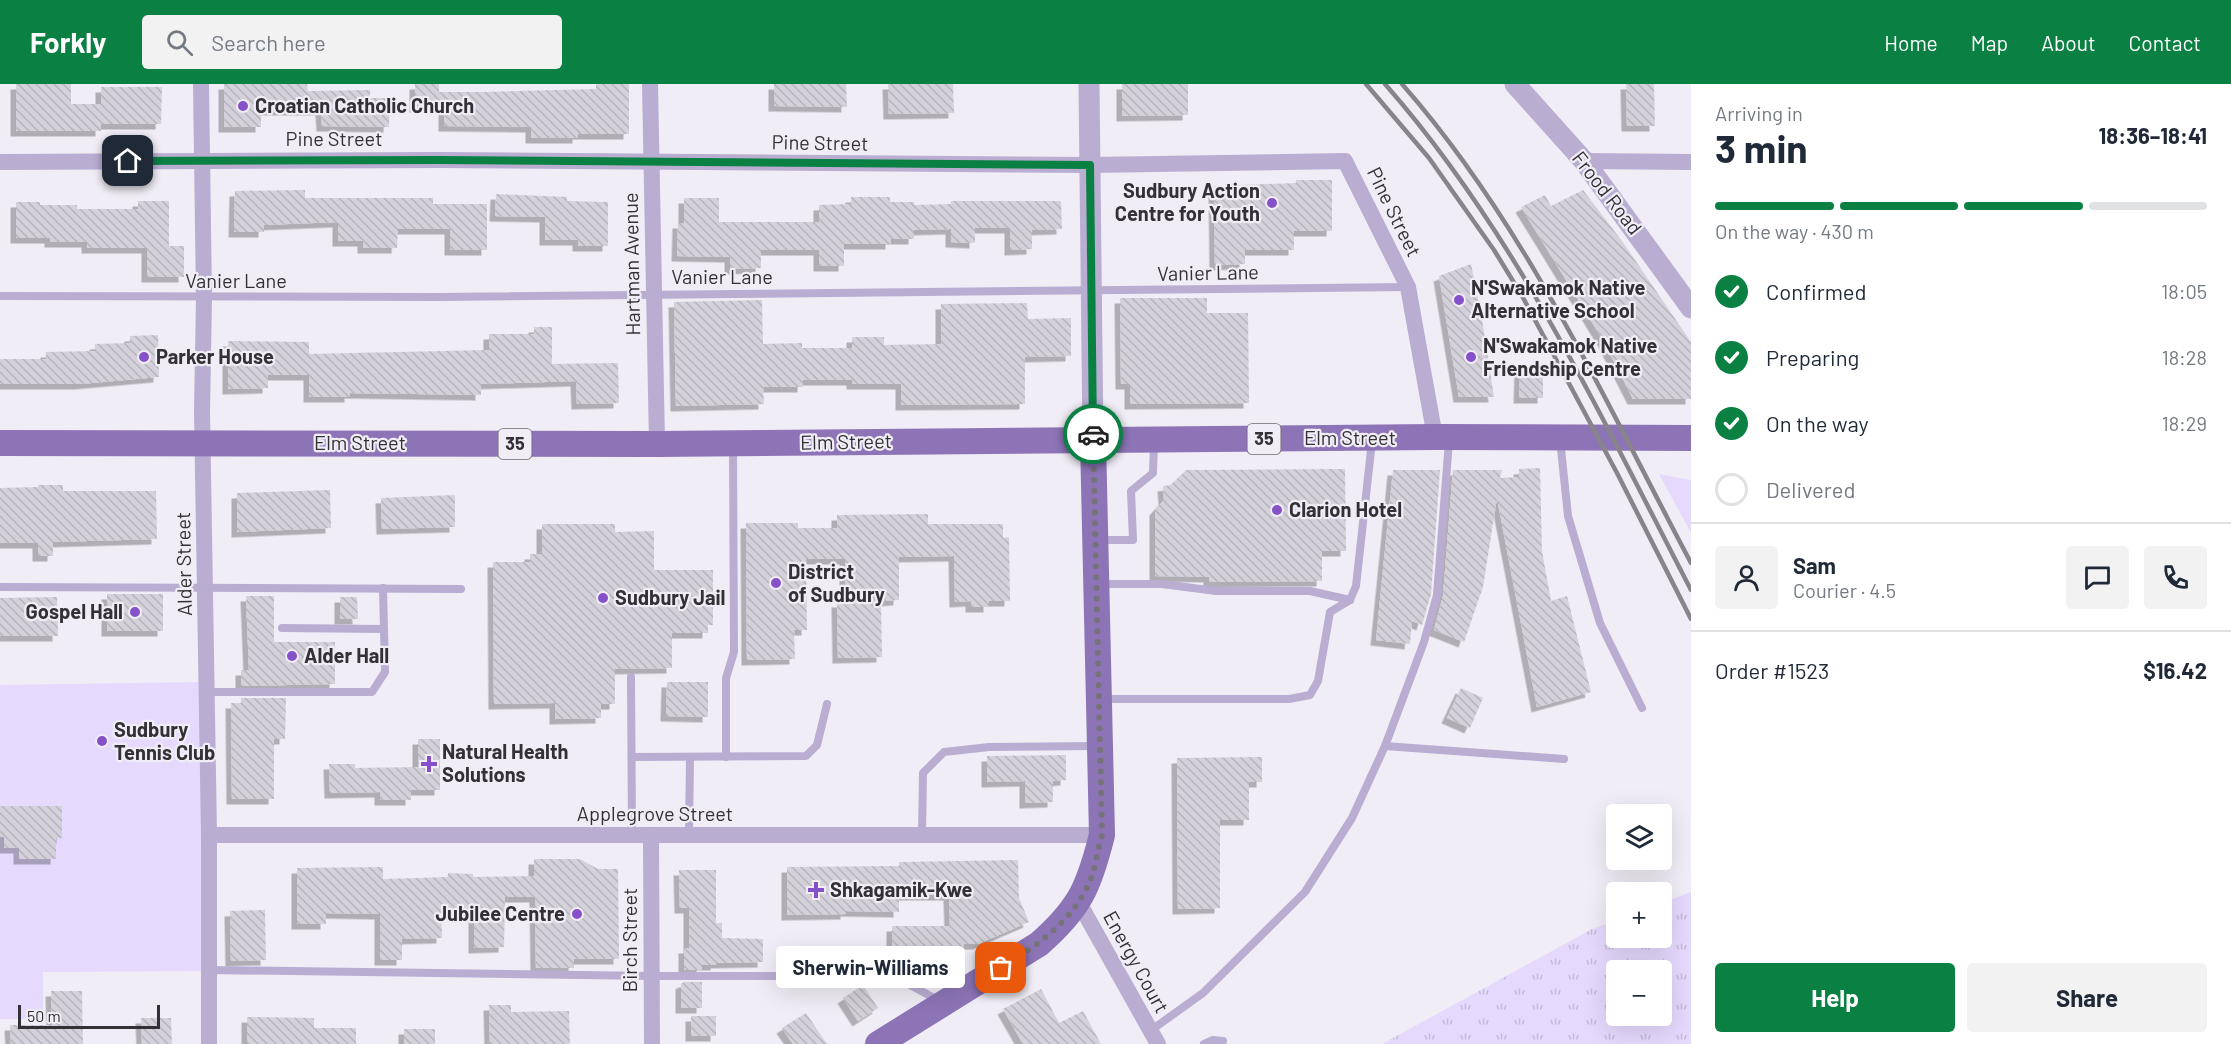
<!DOCTYPE html>
<html lang="en">
<head>
<meta charset="utf-8">
<style>
  :root { --surface:#fff; --page:#f2f2f3; --text:#1f2937; --muted:#747a83; --line:#e0e1e3; --accent:#0b8043 }
  body { margin:0; font-family:Barlow,sans-serif; background:var(--page); color:var(--text); height:100vh; display:flex; flex-direction:column; font-size:22px; white-space:nowrap }
  * { box-sizing:border-box; margin:0 }
  p { font-size:20px; color:var(--muted) }
  .icon { flex:none; width:33px; height:33px; fill:none; stroke:currentColor; stroke-width:2; stroke-linecap:round; stroke-linejoin:round }
  .map { position:relative; flex:1; overflow:hidden }
  .drawer { display:flex; flex-direction:column; background:var(--surface); width:540px }
  .drawer>* { flex:none }
  .controls { position:absolute; left:1606px; top:720px; display:grid; gap:12px }
  .controls a { display:grid; place-items:center; width:66px; height:66px; border-radius:6px; background:var(--surface); box-shadow:0 6px 24px #0002; font-size:30px }
  .scale { position:absolute; left:18px; bottom:15px; width:142px; box-sizing:border-box; padding-left:6px; border:3px solid #333135; border-top:0; font-size:16px; line-height:21px; white-space:nowrap; color:#333135; -webkit-text-stroke:4px #f0edf6; paint-order:stroke }
  .pin { position:absolute; display:grid; place-items:center; width:51px; height:51px; color:#fff; margin:-26px; border-radius:12px; box-shadow:0 3px 9px #0006 }
  .courier { position:absolute; display:grid; place-items:center; width:60px; height:60px; margin:-30px; border:4px solid #0b8043; border-radius:50%; background:#fff; color:#222; box-shadow:0 2px 8px #0007 }
  .bubble { position:absolute; height:42px; border-radius:6px; background:var(--surface); box-shadow:0 6px 24px #0002; font-size:20px; font-weight:700; line-height:42px; text-align:center }
  .summary em { font-style:normal; font-weight:700 }
  .summary div { display:flex; flex-direction:column-reverse }
  .summary { display:flex; align-items:center; justify-content:space-between; height:102px; padding:0 24px }
  h1 { font-size:39px; font-weight:700; line-height:45px }
  .bar { display:grid; grid-template-columns:repeat(4,1fr); gap:9px 6px; align-content:center; height:72px; padding:0 24px }
  .bar i { height:8px; border-radius:4px; background:var(--line) }
  .bar .active { background:var(--accent) }
  .bar p { grid-column:span 4 }
  .line { display:flex; align-items:center; gap:15px; padding:0 24px; border-top:2px solid var(--line) }
  .line div { flex:1 }
  .round { display:grid; place-items:center; flex:none; width:63px; height:63px; border-radius:6px; background:var(--page) }
  ol { padding:0 24px; list-style:none }
  li { display:flex; align-items:center; gap:18px; height:66px }
  li p { margin-inline-start:auto }
  li .icon { padding:6px; border-radius:50%; background:var(--accent); color:#fff; stroke-width:4 }
  li:last-child { color:var(--muted) }
  li i { width:33px; height:33px; border:3px solid var(--line); border-radius:50% }
  .primary-button { display:flex; gap:12px; margin-top:auto; padding:12px 24px }
  .primary-button a { flex:1; height:69px; border-radius:6px; background:var(--accent); color:#fff; font-size:24px; font-weight:700; line-height:69px; text-align:center }
  .primary-button a+a { background:var(--page); color:var(--text) }
  header { display:flex; align-items:center; gap:36px; box-sizing:border-box; height:84px; padding:0 30px; background:var(--accent); color:#fff }
  header strong { font-size:28px }
  nav { display:flex; gap:33px; margin-inline-start:auto; font-size:21px }
  .search { width:420px; height:54px; background:var(--page); display:flex; align-items:center; gap:15px; box-sizing:border-box; padding:0 21px; border-radius:6px; color:var(--muted); font-size:22px }
  main { display:flex; flex:1; min-height:0 }
  .map>svg:first-child { display:block }
  .grass { fill:url(#grass-tufts); fill-rule:evenodd }
  .green { fill:#e5d9fd }
  .building { fill:url(#building-back-hatch); filter:url(#shadow) }
  .lines { fill:none; stroke-linecap:round; stroke-linejoin:round }
  .service { stroke:#b9add2; stroke-width:8 }
  .minor { stroke:#b9add2; stroke-width:16 }
  .tertiary { stroke:#b9add2; stroke-width:21 }
  .primary { stroke:#8c74b6; stroke-width:26 }
  .rail { stroke:#87858b; stroke-width:4.5 }
  .done { stroke:#757379; stroke-width:6; stroke-dasharray:0 10.8 }
  .route { stroke:#0b8043; stroke-width:8 }
  .poi-dot { fill:#8551c9; stroke:#f0edf6; stroke-width:2 }
  .labels { text-anchor:middle; stroke-width:4.5; stroke-linejoin:round; paint-order:stroke }
  .shield { fill:#f0edf6; stroke:#6c696f; stroke-width:1.5 }
  .shield-label { font-size:18px; font-weight:bold; fill:#333135 }
  .poi-label { font-size:20px; font-weight:bold; fill:#333135; stroke:#f0edf6; text-anchor:start }
  .street-label { font-size:20px; fill:#333135; stroke:#f0edf6 }
</style>
</head>
<body>
<header>
<strong>Forkly</strong>
<div class="search"><svg class="icon" aria-label="search" viewBox="0 0 24 24"><circle cx="10" cy="10" r="6"/><path d="M15 15l6 6"/></svg>Search here</div>
<nav><a>Home</a><a>Map</a><a>About</a><a>Contact</a></nav>
</header>
<main>
<div class="map">
<svg width="1691" height="960" viewBox="0 0 1691 960">
  <defs>
    <pattern id="grass-tufts" width="24" height="20" patternUnits="userSpaceOnUse" patternTransform="scale(1.5)"><rect width="24" height="20" fill="#e5d9fd"/><path d="M3 7l-1-3M5 7V3M7 7l1-3M15 17l-1-3M17 17v-4M19 17l1-3" fill="none" stroke="#c5bbd9"/></pattern>
    <pattern id="building-back-hatch" width="6" height="6" patternUnits="userSpaceOnUse" patternTransform="scale(1.5)"><rect width="6" height="6" fill="#d4d1da"/><path d="M-1 5l2 2M0 0l6 6M5-1l2 2" fill="none" stroke="#b6b4bc"/></pattern>
    <filter id="shadow"><feDropShadow dx="-5.5" dy="5.5" stdDeviation="0" flood-color="#0004"/></filter>
  </defs>
  <rect width="100%" height="100%" fill="#f0edf6"/>
  <path class="grass" d="M1691,808V960H1382L1592,845L1617,836V854H1662V819ZM1617,886H1662V932H1617Z"/>
  <g class="green">
    <polygon points="1659,390 1691,396 1691,449"/>
    <polygon points="203,598 208,887 43,888 43,935 0,935 0,601"/>
  </g>
  <g class="building">
    <polygon points="16,0 71,0 71,20 101,20 101,3 162,3 161,40 101,40 101,47 16,47"/>
    <polygon points="224,0 307,0 308,7 370,6 370,14 390,14 389,43 322,42 321,26 261,26 261,43 224,43"/>
    <polygon points="415,0 439,0 439,8 484,8 596,5 596,0 629,0 629,50 578,50 578,54 531,54 531,43 444,42 444,23 415,23"/>
    <polygon points="774,0 846,0 847,23 774,22"/>
    <polygon points="888,0 953,0 954,29 889,30"/>
    <polygon points="1122,0 1188,0 1188,31 1122,32"/>
    <polygon points="1626,0 1654,0 1655,42 1627,42"/>
    <polygon points="1296,96 1332,96 1332,147 1294,147 1294,166 1245,166 1245,180 1215,181 1214,102 1296,99"/>
    <polygon points="305,106 305,114 433,114 433,120 487,120 487,166 450,166 450,145 398,145 397,164 363,164 363,157 338,157 338,138 264,141 264,148 234,148 235,107"/>
    <polygon points="1583,106 1622,157 1691,258 1691,315 1633,315 1603,256 1521,123 1545,111 1551,122"/>
    <polygon points="496,110 567,113 567,117 608,118 608,162 578,162 578,156 545,156 545,133 495,132"/>
    <polygon points="851,113 890,113 890,118 914,118 914,121 951,120 951,117 1061,117 1062,145 1032,146 1032,165 1010,166 1010,144 975,144 975,159 951,158 951,145 914,146 914,155 891,155 891,160 844,160 844,182 819,182 819,166 761,166 761,184 730,185 730,173 677,172 678,139 684,139 684,114 719,114 719,138 819,138 819,121 851,120"/>
    <polygon points="138,117 169,117 169,162 184,162 184,193 147,193 147,164 87,164 87,158 50,158 50,154 16,154 16,118 40,118 40,121 77,121 77,125 138,125"/>
    <polygon points="1471,180 1481,229 1494,313 1459,313 1439,192"/>
    <polygon points="1120,214 1207,214 1207,229 1248,229 1249,319 1130,320 1130,300 1121,300"/>
    <polygon points="762,216 763,260 802,259 802,264 852,264 852,253 884,253 884,261 941,260 941,220 1027,219 1028,235 1071,234 1071,272 1025,273 1025,320 901,321 901,300 852,300 852,296 803,296 803,303 763,303 764,320 676,322 674,218"/>
    <polygon points="534,243 552,243 552,280 618,279 619,319 577,320 576,297 481,300 481,311 350,309 350,313 309,313 309,291 268,291 268,304 228,305 228,257 309,258 309,270 489,266 489,250 534,250"/>
    <polygon points="158,251 159,293 80,300 0,300 0,275 46,275 46,268 95,267 95,260 130,259 130,252"/>
    <polygon points="1520,282 1543,283 1543,314 1519,314"/>
    <polygon points="1540,384 1542,467 1551,517 1567,512 1591,608 1537,623 1497,414 1483,503 1464,558 1434,546 1443,512 1453,386 1502,386 1500,394 1519,393 1519,385"/>
    <polygon points="1345,385 1346,467 1322,467 1322,497 1209,498 1209,493 1155,492 1155,426 1164,416 1163,402 1171,401 1186,386"/>
    <polygon points="1393,386 1440,386 1431,510 1422,541 1412,537 1410,560 1376,556"/>
    <polygon points="38,401 63,401 63,407 156,407 157,455 53,458 53,472 38,472 38,459 0,459 0,404 38,403"/>
    <polygon points="330,406 331,444 237,448 237,409"/>
    <polygon points="455,411 455,443 382,445 381,414"/>
    <polygon points="928,430 928,440 1003,440 1003,454 1009,453 1010,517 989,517 989,523 971,523 971,517 955,518 954,472 899,473 899,516 881,517 882,573 838,574 837,518 845,518 845,475 806,475 807,546 794,546 795,575 747,576 746,439 798,439 798,444 837,444 837,431"/>
    <polygon points="542,440 615,440 615,448 654,447 654,486 713,486 713,541 708,541 708,549 672,549 672,584 615,585 615,620 601,620 601,634 555,635 555,619 494,620 493,478 530,478 530,470 542,470"/>
    <rect x="107" y="510" width="56" height="37"/>
    <polygon points="246,512 274,512 274,558 335,558 335,600 241,602 241,586 249,586"/>
    <polygon points="57,513 58,552 0,552 0,514"/>
    <polygon points="340,513 357,513 358,535 340,535"/>
    <polygon points="667,598 708,598 708,633 666,632"/>
    <polygon points="1461,604 1483,614 1470,644 1447,634"/>
    <polygon points="241,614 286,614 285,655 274,655 274,715 232,715 231,619 241,619"/>
    <polygon points="418,655 440,655 440,706 411,706 411,716 380,716 380,708 330,709 329,680 355,680 355,684 418,683"/>
    <polygon points="1066,671 1066,696 1053,697 1053,718 1025,719 1025,697 987,698 987,672"/>
    <polygon points="1262,673 1262,698 1249,698 1249,736 1220,736 1220,824 1178,825 1177,674"/>
    <polygon points="0,722 62,722 62,754 56,754 56,775 19,775 19,764 4,764 4,753 0,753"/>
    <polygon points="534,775 580,775 598,785 618,785 619,875 574,875 574,884 536,884 535,813 505,813 504,863 474,864 474,824 441,824 442,854 402,855 402,876 380,876 380,830 326,829 326,840 297,840 297,784 383,783 383,795 448,793 448,789 473,790 473,793 534,792"/>
    <polygon points="1018,776 1019,814 1029,838 978,860 964,860 964,868 932,885 892,885 892,842 950,842 949,811 899,811 899,828 846,827 846,830 787,831 787,783 899,782 899,778"/>
    <polygon points="679,786 716,786 716,839 722,839 722,854 763,855 763,878 716,879 716,881 702,881 702,886 684,886 684,864 689,864 689,824 680,824"/>
    <polygon points="265,826 266,876 231,877 230,827"/>
    <polygon points="684,898 702,898 702,924 681,924 681,900"/>
    <polygon points="863,901 878,924 858,937 843,914"/>
    <polygon points="1041,905 1059,939 1083,927 1101,960 1023,960 1003,925"/>
    <polygon points="51,907 82,907 83,960 11,960 10,941 52,941"/>
    <polygon points="489,921 511,921 511,928 569,927 570,960 490,960"/>
    <polygon points="806,929 827,960 793,960 782,944"/>
    <rect x="691" y="932" width="25" height="20"/>
    <polygon points="247,933 314,934 314,944 356,944 356,960 247,960"/>
    <polygon points="141,934 171,934 172,960 142,960"/>
    <rect x="404" y="945" width="31" height="15"/>
  </g>
  <g class="lines">
    <g class="service">
      <polyline points="0,212 439,213 1408,203"/>
      <polyline points="1560,355 1568,432 1600,539 1642,624"/>
      <polyline points="1098,456 1133,456 1131,407 1153,389 1154,358"/>
      <polyline points="1100,500 1162,500 1216,507 1310,507 1350,516"/>
      <polyline points="0,503 461,505"/>
      <polyline points="282,544 384,545"/>
      <polyline points="631,593 632,751"/>
      <polyline points="206,608 372,608 385,588 383,504"/>
      <polyline points="1102,615 1289,615 1310,611 1318,597 1330,528 1350,516 1356,502 1372,357"/>
      <polyline points="1385,662 1424,558 1437,511 1449,357"/>
      <polyline points="632,673 806,672 817,661 827,620"/>
      <polyline points="726,673 726,594 734,568 733,363"/>
      <polyline points="689,751 690,673"/>
      <polyline points="922,752 923,689 944,668 989,663 1097,662"/>
      <polyline points="209,886 652,892 893,892 940,917"/>
      <polyline points="1150,947 1203,909 1305,808 1352,734 1385,662 1564,675"/>
      <polyline points="1204,960 1213,956 1223,957 1222,960"/>
    </g>
    <g class="minor">
      <polyline points="201,0 204,213 202,328 209,751 209,960"/>
      <polyline points="650,0 657,360"/>
      <polyline points="1584,77 1691,78"/>
      <polyline points="0,78 439,76 1090,81 1345,77 1408,203 1435,353"/>
      <polyline points="209,751 1102,751"/>
      <polyline points="651,751 652,960"/>
      <polyline points="1078,817 1158,960"/>
    </g>
    <g class="tertiary">
      <polyline points="1089,0 1093,356"/>
      <polyline points="1515,0 1584,77 1691,224"/>
    </g>
    <g class="primary">
      <polyline points="0,359 657,360 1435,353 1691,354"/>
      <path d="M878,960L1039,860C1080,824 1089,803 1102,751L1093,356"/>
    </g>
    <g class="rail">
      <polyline points="1366,0 1429,74 1494,166 1521,210 1617,389 1691,535"/>
      <path d="M1385,0C1516,149 1600,331 1691,506"/>
      <path d="M1402,0C1525,140 1604,315 1691,479"/>
    </g>
  </g>
  <g class="lines">
    <path class="done" d="M1001,884C1038,861 1076,835 1092,792C1096,779 1098,765 1102,751L1093,350"/>
    <polyline class="route" points="128,77 439,76 1090,81 1093,350"/>
  </g>
  <g class="poi-dot">
    <circle cx="243" cy="22" r="6"/>
    <circle cx="1272" cy="119" r="6"/>
    <circle cx="1459" cy="216" r="6"/>
    <circle cx="144" cy="273" r="6"/>
    <circle cx="1471" cy="273" r="6"/>
    <circle cx="1277" cy="426" r="6"/>
    <circle cx="776" cy="499" r="6"/>
    <circle cx="603" cy="514" r="6"/>
    <circle cx="135" cy="528" r="6"/>
    <circle cx="292" cy="572" r="6"/>
    <circle cx="102" cy="657" r="6"/>
    <path d="M426 671h6v6h6v6h-6v6h-6v-6h-6v-6h6z"/>
    <path d="M813 797h6v6h6v6h-6v6h-6v-6h-6v-6h6z"/>
    <circle cx="577" cy="830" r="6"/>
  </g>
  <g class="labels">
    <g class="shield">
      <rect x="1247.5" y="340" width="33" height="30" rx="4.5"/>
      <rect x="498.5" y="345" width="33" height="30" rx="4.5"/>
    </g>
    <g class="shield-label">
      <text x="1264" y="361">35</text>
      <text x="515" y="366">35</text>
    </g>
    <g class="poi-label">
      <text x="255" y="29">Croatian Catholic Church</text>
      <text x="1260" y="114" text-anchor="end">Sudbury Action<tspan x="1260" dy="23">Centre for Youth</tspan></text>
      <text x="1471" y="211">N'Swakamok Native<tspan x="1471" dy="23">Alternative School</tspan></text>
      <text x="1483" y="269">N'Swakamok Native<tspan x="1483" dy="23">Friendship Centre</tspan></text>
      <text x="156" y="280">Parker House</text>
      <text x="1289" y="433">Clarion Hotel</text>
      <text x="788" y="495">District<tspan x="788" dy="23">of Sudbury</tspan></text>
      <text x="615" y="521">Sudbury Jail</text>
      <text x="123" y="535" text-anchor="end">Gospel Hall</text>
      <text x="304" y="579">Alder Hall</text>
      <text x="114" y="653">Sudbury<tspan x="114" dy="23">Tennis Club</tspan></text>
      <text x="442" y="675">Natural Health<tspan x="442" dy="23">Solutions</tspan></text>
      <text x="830" y="813">Shkagamik-Kwe</text>
      <text x="565" y="837" text-anchor="end">Jubilee Centre</text>
    </g>
    <g class="street-label">
      <text x="334" y="62">Pine Street</text>
      <text transform="translate(820 59) rotate(1)" y="7">Pine Street</text>
      <text transform="translate(1607 109) rotate(52)" y="7">Frood Road</text>
      <text transform="translate(1394 128) rotate(64)" y="7">Pine Street</text>
      <text transform="translate(632 180) rotate(-91)" y="7">Hartman Avenue</text>
      <text transform="translate(1208 189) rotate(-1)" y="7">Vanier Lane</text>
      <text x="722" y="200">Vanier Lane</text>
      <text x="236" y="204">Vanier Lane</text>
      <text x="1350" y="361">Elm Street</text>
      <text transform="translate(846 358) rotate(-1)" y="7">Elm Street</text>
      <text x="360" y="366">Elm Street</text>
      <text transform="translate(184 480) rotate(-91)" y="7">Alder Street</text>
      <text x="655" y="737">Applegrove Street</text>
      <text transform="translate(630 856) rotate(-90)" y="7">Birch Street</text>
      <text transform="translate(1136 878) rotate(61)" y="7">Energy Court</text>
    </g>
  </g>
</svg>
<div class="controls">
<a><svg class="icon" aria-label="layers" viewBox="0 0 24 24"><path d="M12 4l9 5-9 5-9-5zM3 14l9 5 9-5"/></svg></a>
<a>+</a>
<a>−</a>
</div>
<div class="scale">50 m</div>
<div class="pin" style="left:1001px;top:884px;background:#ea580c"><svg class="icon" aria-label="bag" viewBox="0 0 24 24"><path d="M5 8h14l-1 12H6zM9 8a3 3 0 0 1 6 0"/></svg></div>
<div class="pin" style="left:128px;top:77px;background:#1f2937"><svg class="icon" aria-label="home" viewBox="0 0 24 24"><path d="M3 11l9-7 9 7M6 9v11h12V9"/></svg></div>
<div class="courier" style="left:1093px;top:350px"><svg class="icon" aria-label="car" viewBox="0 0 24 24"><path d="M5 17H2v-5l4-1 3-4h7l3 4 3 1v5h-3M9 17h6M6 11h13"/><circle cx="7" cy="17" r="2"/><circle cx="17" cy="17" r="2"/></svg></div>
<div class="bubble" style="left:776px;top:862px;width:189px">Sherwin-Williams</div>
</div>
<section class="drawer">
<div class="summary"><div><h1>3 min</h1><p>Arriving in</p></div><em>18:36–18:41</em></div>
<div class="bar"><i class="active"></i><i class="active"></i><i class="active"></i><i></i><p>On the way · 430 m</p></div>
<ol>
<li><svg class="icon" aria-label="check" viewBox="0 0 24 24"><path d="M5 12l5 5 9-10"/></svg>Confirmed<p>18:05</p></li>
<li><svg class="icon" aria-label="check" viewBox="0 0 24 24"><path d="M5 12l5 5 9-10"/></svg>Preparing<p>18:28</p></li>
<li><svg class="icon" aria-label="check" viewBox="0 0 24 24"><path d="M5 12l5 5 9-10"/></svg>On the way<p>18:29</p></li>
<li><i></i>Delivered</li>
</ol>
<div class="line" style="height:108px"><a class="round"><svg class="icon" aria-label="person" viewBox="0 0 24 24"><circle cx="12" cy="8" r="4"/><path d="M4 21q1-7 8-7t8 7"/></svg></a><div><b>Sam</b><p>Courier · 4.5</p></div><a class="round"><svg class="icon" aria-label="chat" viewBox="0 0 24 24"><path d="M4 5h16v11H9l-5 4z"/></svg></a><a class="round"><svg class="icon" aria-label="phone" viewBox="0 0 24 24"><path d="M5 4h4l2 5-3 2q2 4 5 5l2-3 5 2v4C11 20 4 13 5 4z"/></svg></a></div>
<div class="line" style="height:78px"><div>Order #1523</div><b>$16.42</b></div>
<div class="primary-button"><a>Help</a><a>Share</a></div>
</section>
</main>
</body>
</html>
